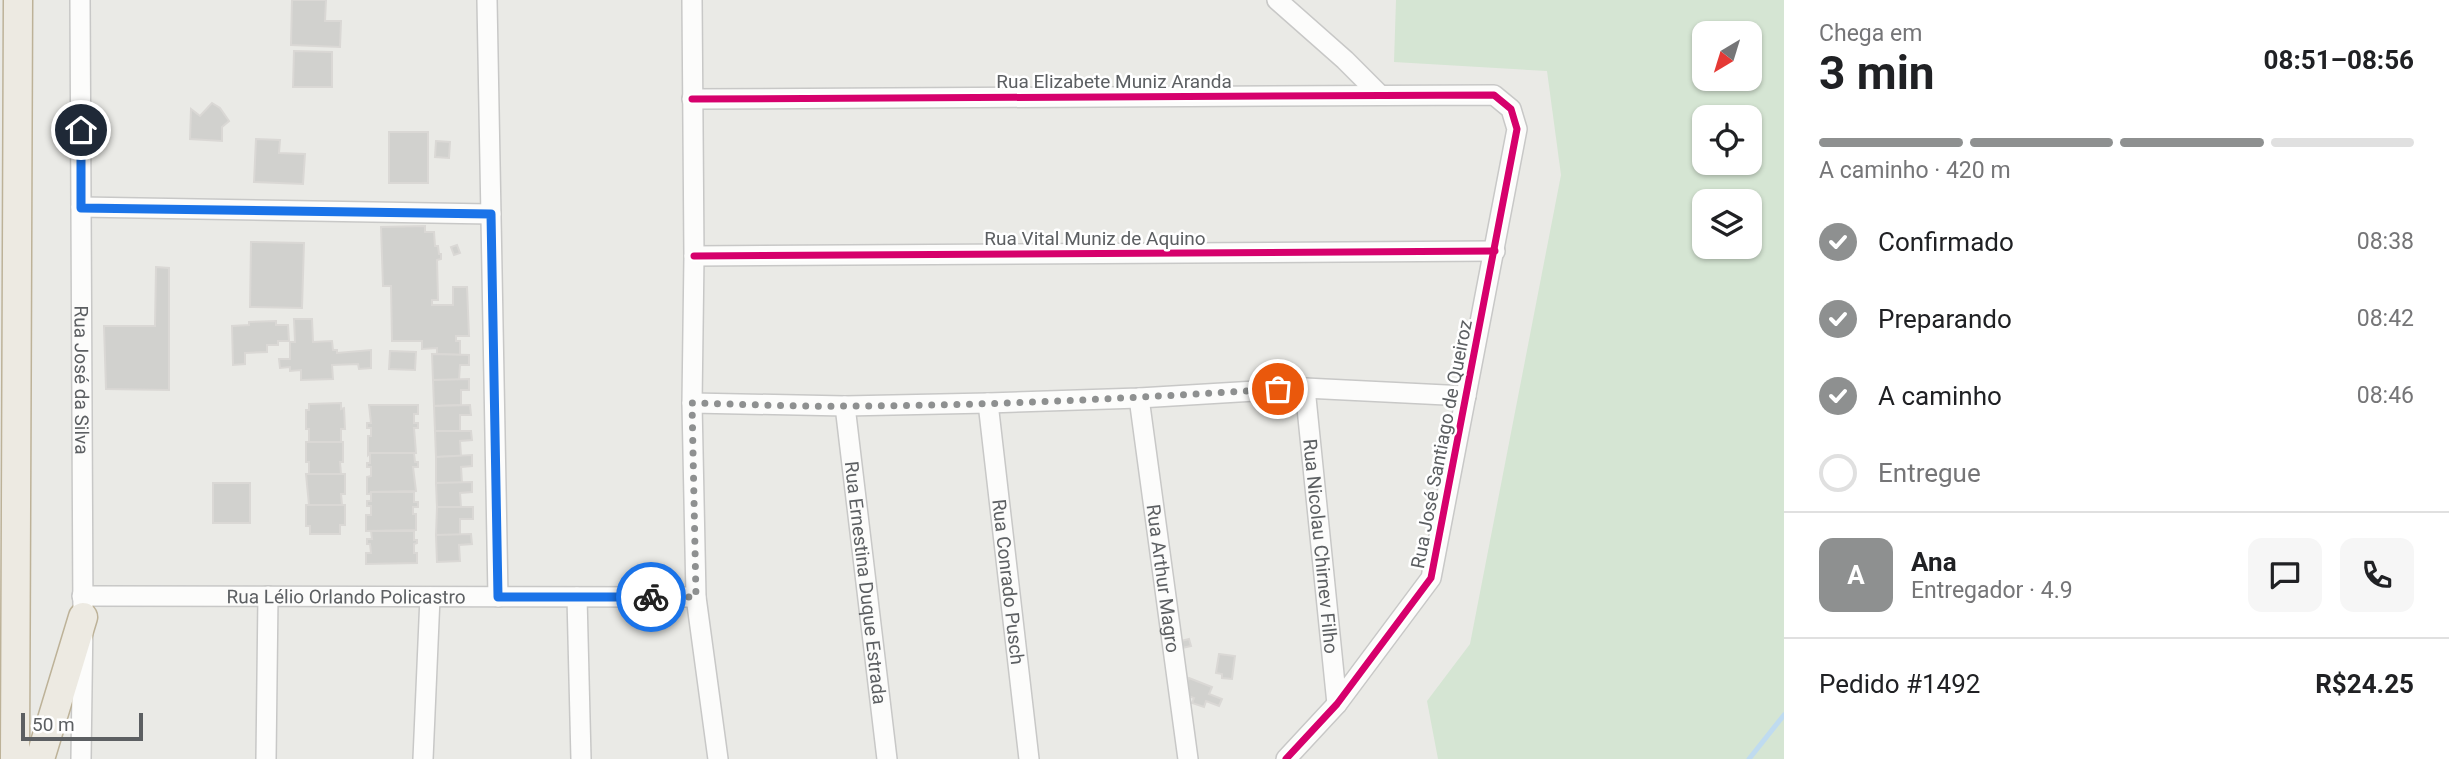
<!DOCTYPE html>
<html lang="pt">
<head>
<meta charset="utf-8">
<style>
  :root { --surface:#fff; --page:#f6f6f6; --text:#202124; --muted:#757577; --line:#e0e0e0; --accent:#8e9090 }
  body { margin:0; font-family:Roboto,sans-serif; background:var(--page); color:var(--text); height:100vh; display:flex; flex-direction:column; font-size:26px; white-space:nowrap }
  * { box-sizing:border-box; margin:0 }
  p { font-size:23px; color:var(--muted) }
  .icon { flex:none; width:38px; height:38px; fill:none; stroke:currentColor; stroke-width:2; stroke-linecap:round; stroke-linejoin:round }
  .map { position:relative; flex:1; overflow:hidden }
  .drawer { display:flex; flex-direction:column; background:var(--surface); width:665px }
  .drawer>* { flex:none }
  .needle { width:46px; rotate:218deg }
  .buttons { position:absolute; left:1692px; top:21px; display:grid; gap:14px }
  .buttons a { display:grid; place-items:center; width:70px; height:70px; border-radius:14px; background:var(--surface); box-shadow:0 2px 5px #0004; font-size:35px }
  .scale { position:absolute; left:21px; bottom:18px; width:122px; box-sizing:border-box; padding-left:7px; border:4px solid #5c5f62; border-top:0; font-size:19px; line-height:24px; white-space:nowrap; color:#5c5f62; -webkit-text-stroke:5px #fff; paint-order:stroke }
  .pin { position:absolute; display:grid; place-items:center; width:60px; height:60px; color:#fff; margin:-30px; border:4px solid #fff; border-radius:50%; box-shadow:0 2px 7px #0007 }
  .courier { position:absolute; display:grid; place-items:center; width:70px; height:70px; margin:-35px; border:5px solid #1a73e8; border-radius:50%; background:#fff; color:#222; box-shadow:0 2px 9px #0007 }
  .head em { font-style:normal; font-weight:700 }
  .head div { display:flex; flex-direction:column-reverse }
  .head { display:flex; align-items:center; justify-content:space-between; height:119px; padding:0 35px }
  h1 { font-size:46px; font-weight:700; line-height:52px }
  .bar { display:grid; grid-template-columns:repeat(4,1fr); gap:10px 7px; align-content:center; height:84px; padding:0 35px }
  .bar i { height:9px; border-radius:5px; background:var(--line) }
  .bar .selected { background:var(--accent) }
  .bar p { grid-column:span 4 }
  .line { display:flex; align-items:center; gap:18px; padding:0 35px; border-top:2px solid var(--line) }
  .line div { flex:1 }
  .round { display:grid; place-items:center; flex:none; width:74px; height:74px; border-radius:14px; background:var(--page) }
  ol { padding:0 35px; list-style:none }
  li { display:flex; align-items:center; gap:21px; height:77px }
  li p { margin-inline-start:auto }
  li .icon { padding:7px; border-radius:50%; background:var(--accent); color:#fff; stroke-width:4 }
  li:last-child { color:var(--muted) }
  li i { width:38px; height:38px; border:4px solid var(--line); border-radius:50% }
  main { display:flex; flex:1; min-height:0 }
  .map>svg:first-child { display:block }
  .green { fill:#d5e5d3; fill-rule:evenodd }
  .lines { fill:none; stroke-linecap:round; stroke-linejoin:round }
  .stream { stroke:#bfdbf0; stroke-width:5 }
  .building { fill:#d1d1ce; stroke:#dad8d5; stroke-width:2 }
  .minor-casing { stroke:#c8c8c7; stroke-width:22 }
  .highway-casing { stroke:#bdb298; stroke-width:31 }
  .minor { stroke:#fcfcfb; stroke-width:19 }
  .highway { stroke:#edeae2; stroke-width:28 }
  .cycleway-casing { stroke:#fff; stroke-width:11 }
  .cycleway { stroke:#d6006c; stroke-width:7 }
  .done { stroke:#8e9090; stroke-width:7; stroke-dasharray:0 12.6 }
  .route { stroke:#1a73e8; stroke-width:9 }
  .labels { text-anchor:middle; stroke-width:5; stroke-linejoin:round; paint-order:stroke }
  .street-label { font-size:19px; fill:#5c5f62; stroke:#fff }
</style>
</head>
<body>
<main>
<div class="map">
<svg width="1784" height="759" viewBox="0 0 1784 759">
  <rect width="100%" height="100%" fill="#eaeae6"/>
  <path class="green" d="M1396,0H1784V759H1438L1427,701L1470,644L1561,175L1547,71L1394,62ZM1704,33H1750V79H1704ZM1704,117H1750V163H1704ZM1704,201H1750V247H1704Z"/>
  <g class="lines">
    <polyline class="stream" points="1749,759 1784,715"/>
  </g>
  <g class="building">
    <polygon points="292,0 326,0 325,21 341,21 340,47 291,45"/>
    <polygon points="294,51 332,52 332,87 293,87"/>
    <polygon points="212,103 220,108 229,121 222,127 222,141 190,139 191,109 200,116"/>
    <rect x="389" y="132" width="39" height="51"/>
    <polygon points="256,139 280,140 279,153 305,154 303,184 254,182"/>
    <polygon points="436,141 450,142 449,158 435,157"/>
    <polygon points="425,226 425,232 434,232 435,246 438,246 439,254 441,254 441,259 437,260 438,300 432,300 432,305 453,305 453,287 467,287 469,336 456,336 456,341 460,341 460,355 437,354 437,348 422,349 422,341 392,341 391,286 383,286 381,227"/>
    <polygon points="251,242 304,243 302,308 250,307"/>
    <polygon points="457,245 460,253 454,255 451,247"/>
    <polygon points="156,267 169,268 169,390 106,389 104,326 155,326"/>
    <polygon points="294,319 312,319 313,342 332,341 333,350 337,350 337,353 371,350 371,368 359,369 358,364 332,365 333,379 301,380 301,370 290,371 290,367 280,368 279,359 290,359 290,342 295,342"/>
    <polygon points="276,321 276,325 288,325 289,341 278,341 278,345 267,345 267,352 245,353 245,364 233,365 232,326 249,325 249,322"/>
    <polygon points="390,351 416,352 415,370 389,369"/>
    <polygon points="432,354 469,355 469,365 460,365 459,380 433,380"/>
    <polygon points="469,379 469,390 461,390 461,405 434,406 433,380"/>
    <polygon points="341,403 341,409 344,408 345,429 341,429 341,442 309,442 309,429 306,429 306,410 309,410 309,404"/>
    <polygon points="369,405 418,405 418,414 414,414 414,423 418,423 418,428 414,428 416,453 370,453 368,455 368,436 371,436 371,428 367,428 367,423 371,423"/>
    <polygon points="470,405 471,415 460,415 460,431 435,431 434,406"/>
    <polygon points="435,431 471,431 472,440 460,441 461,456 436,457"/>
    <polygon points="306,442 343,442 343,462 340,462 341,474 309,474 309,462 306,462"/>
    <polygon points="370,453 414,453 415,462 418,462 418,467 413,467 416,491 371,492 370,494 367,494 367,477 371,476 371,467 367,467 367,463 370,463"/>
    <polygon points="472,455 472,466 461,467 462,483 436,484 436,457"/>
    <polygon points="306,474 345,474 345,494 341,494 342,505 309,505"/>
    <polygon points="472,482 472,492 460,493 461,507 437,508 436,483"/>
    <rect x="213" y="483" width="37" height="40"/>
    <polygon points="371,492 414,492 414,502 418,502 418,507 413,507 413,514 416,514 416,530 366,531 366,515 371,515 371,506 367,506 367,501 371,501"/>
    <polygon points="306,505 345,505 345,525 340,525 340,534 310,534 310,526 306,526"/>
    <polygon points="437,507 473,507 473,519 460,519 460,535 436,535"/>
    <polygon points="371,531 414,531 414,540 417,540 417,543 414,544 414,553 417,553 417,563 366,564 366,553 371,553 370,544 367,544 367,539 372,539"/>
    <polygon points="471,534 472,544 459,545 460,561 437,562 436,535"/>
    <polygon points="1189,639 1191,646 1182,648 1181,641"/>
    <polygon points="1219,654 1235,656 1232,679 1222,678 1222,674 1216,673"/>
    <polygon points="1189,678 1212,687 1209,694 1222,699 1219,706 1206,701 1204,707 1192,703 1194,698 1183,694"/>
  </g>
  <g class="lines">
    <defs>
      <g id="minor">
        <path id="s1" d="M80,0L83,617L81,759"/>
        <polyline points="487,0 498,597"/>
        <polyline points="692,0 694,256 692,403 696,597 718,759"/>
        <polyline points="1277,0 1345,60 1379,94"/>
        <polyline points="692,99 1494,95 1511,109 1517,129 1431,578 1337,704 1286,759"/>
        <polyline points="81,207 491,214"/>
        <polyline points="694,256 1495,251"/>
        <path id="s2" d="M1305,388L1337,704"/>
        <path id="s3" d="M1139,398L1188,759"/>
        <polyline points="692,403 845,406 988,403 1139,398 1305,388 1466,396"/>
        <path id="s4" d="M988,403L1029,759"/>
        <path id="s5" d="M845,406L887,759"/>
        <path id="s6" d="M82,596L696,597"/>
        <polyline points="577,597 581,759"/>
        <polyline points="266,759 268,596"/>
        <polyline points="423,759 430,597"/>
      </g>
      <g id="highway">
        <polyline points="15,759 18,0"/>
        <polyline points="40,759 83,617"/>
      </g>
    </defs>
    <use href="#minor" class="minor-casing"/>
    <use href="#highway" class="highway-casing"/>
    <use href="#minor" class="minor"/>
    <use href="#highway" class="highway"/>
    <defs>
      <g id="cycleway">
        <polyline points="692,99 1494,95 1511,109 1517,129 1431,578 1337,704 1286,759"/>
        <polyline points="694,256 1495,251"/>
      </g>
    </defs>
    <use href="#cycleway" class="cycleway-casing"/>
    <use href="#cycleway" class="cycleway"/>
  </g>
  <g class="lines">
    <path class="done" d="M651,597H696L692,403C743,404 795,407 846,406C990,406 1134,398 1278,389"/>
    <polyline class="route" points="81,130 81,208 491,214 498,597 651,597"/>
  </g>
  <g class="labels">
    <g class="street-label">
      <text x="1114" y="88">Rua Elizabete Muniz Aranda</text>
      <text x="1095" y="245">Rua Vital Muniz de Aquino</text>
      <text dy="7" stroke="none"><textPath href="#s1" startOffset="380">Rua José da Silva</textPath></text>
      <text transform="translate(1441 444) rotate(-79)" y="7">Rua José Santiago de Queiroz</text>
      <text dy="7" stroke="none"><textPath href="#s2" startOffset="159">Rua Nicolau Chirnev Filho</textPath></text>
      <text dy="7" stroke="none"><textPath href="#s3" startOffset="182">Rua Arthur Magro</textPath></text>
      <text dy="7" stroke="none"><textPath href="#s4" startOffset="180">Rua Conrado Pusch</textPath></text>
      <text dy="7" stroke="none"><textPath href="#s5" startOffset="178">Rua Ernestina Duque Estrada</textPath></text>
      <text dy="7" stroke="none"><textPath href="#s6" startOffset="264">Rua Lélio Orlando Policastro</textPath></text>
    </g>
  </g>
</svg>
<div class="buttons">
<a><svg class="needle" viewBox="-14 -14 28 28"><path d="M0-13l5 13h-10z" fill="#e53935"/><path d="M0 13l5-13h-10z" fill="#757577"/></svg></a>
<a><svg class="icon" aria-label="locate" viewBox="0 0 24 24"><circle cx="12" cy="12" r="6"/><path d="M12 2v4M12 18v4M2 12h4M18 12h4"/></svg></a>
<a><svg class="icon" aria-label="layers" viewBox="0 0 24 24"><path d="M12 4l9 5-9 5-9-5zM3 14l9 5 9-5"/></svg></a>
</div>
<div class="scale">50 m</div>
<div class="pin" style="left:1278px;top:389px;background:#ea580c"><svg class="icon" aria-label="bag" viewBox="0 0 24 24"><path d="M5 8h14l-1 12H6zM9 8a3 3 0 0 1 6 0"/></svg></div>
<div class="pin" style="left:81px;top:130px;background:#1f2937"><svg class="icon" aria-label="home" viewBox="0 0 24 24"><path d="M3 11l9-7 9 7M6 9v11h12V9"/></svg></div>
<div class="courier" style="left:651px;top:597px"><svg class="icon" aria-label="bike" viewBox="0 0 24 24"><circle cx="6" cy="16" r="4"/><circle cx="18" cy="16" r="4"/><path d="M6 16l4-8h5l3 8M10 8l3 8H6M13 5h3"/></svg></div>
</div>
<section class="drawer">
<div class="head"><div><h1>3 min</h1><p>Chega em</p></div><em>08:51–08:56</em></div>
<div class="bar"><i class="selected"></i><i class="selected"></i><i class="selected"></i><i></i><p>A caminho · 420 m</p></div>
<ol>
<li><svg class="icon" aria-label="check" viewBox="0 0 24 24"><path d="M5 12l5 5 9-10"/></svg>Confirmado<p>08:38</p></li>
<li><svg class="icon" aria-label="check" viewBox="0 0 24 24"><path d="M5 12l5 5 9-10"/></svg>Preparando<p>08:42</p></li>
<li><svg class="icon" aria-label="check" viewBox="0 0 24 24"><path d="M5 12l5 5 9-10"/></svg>A caminho<p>08:46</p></li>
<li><i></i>Entregue</li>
</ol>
<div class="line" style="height:126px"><b class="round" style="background:var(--accent);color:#fff">A</b><div><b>Ana</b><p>Entregador · 4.9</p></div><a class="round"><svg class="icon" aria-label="chat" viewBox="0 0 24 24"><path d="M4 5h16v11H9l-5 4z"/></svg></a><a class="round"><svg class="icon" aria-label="phone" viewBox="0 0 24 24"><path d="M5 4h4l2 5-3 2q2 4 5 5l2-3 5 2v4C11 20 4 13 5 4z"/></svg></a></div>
<div class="line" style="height:91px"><div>Pedido #1492</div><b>R$24.25</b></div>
</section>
</main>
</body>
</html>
